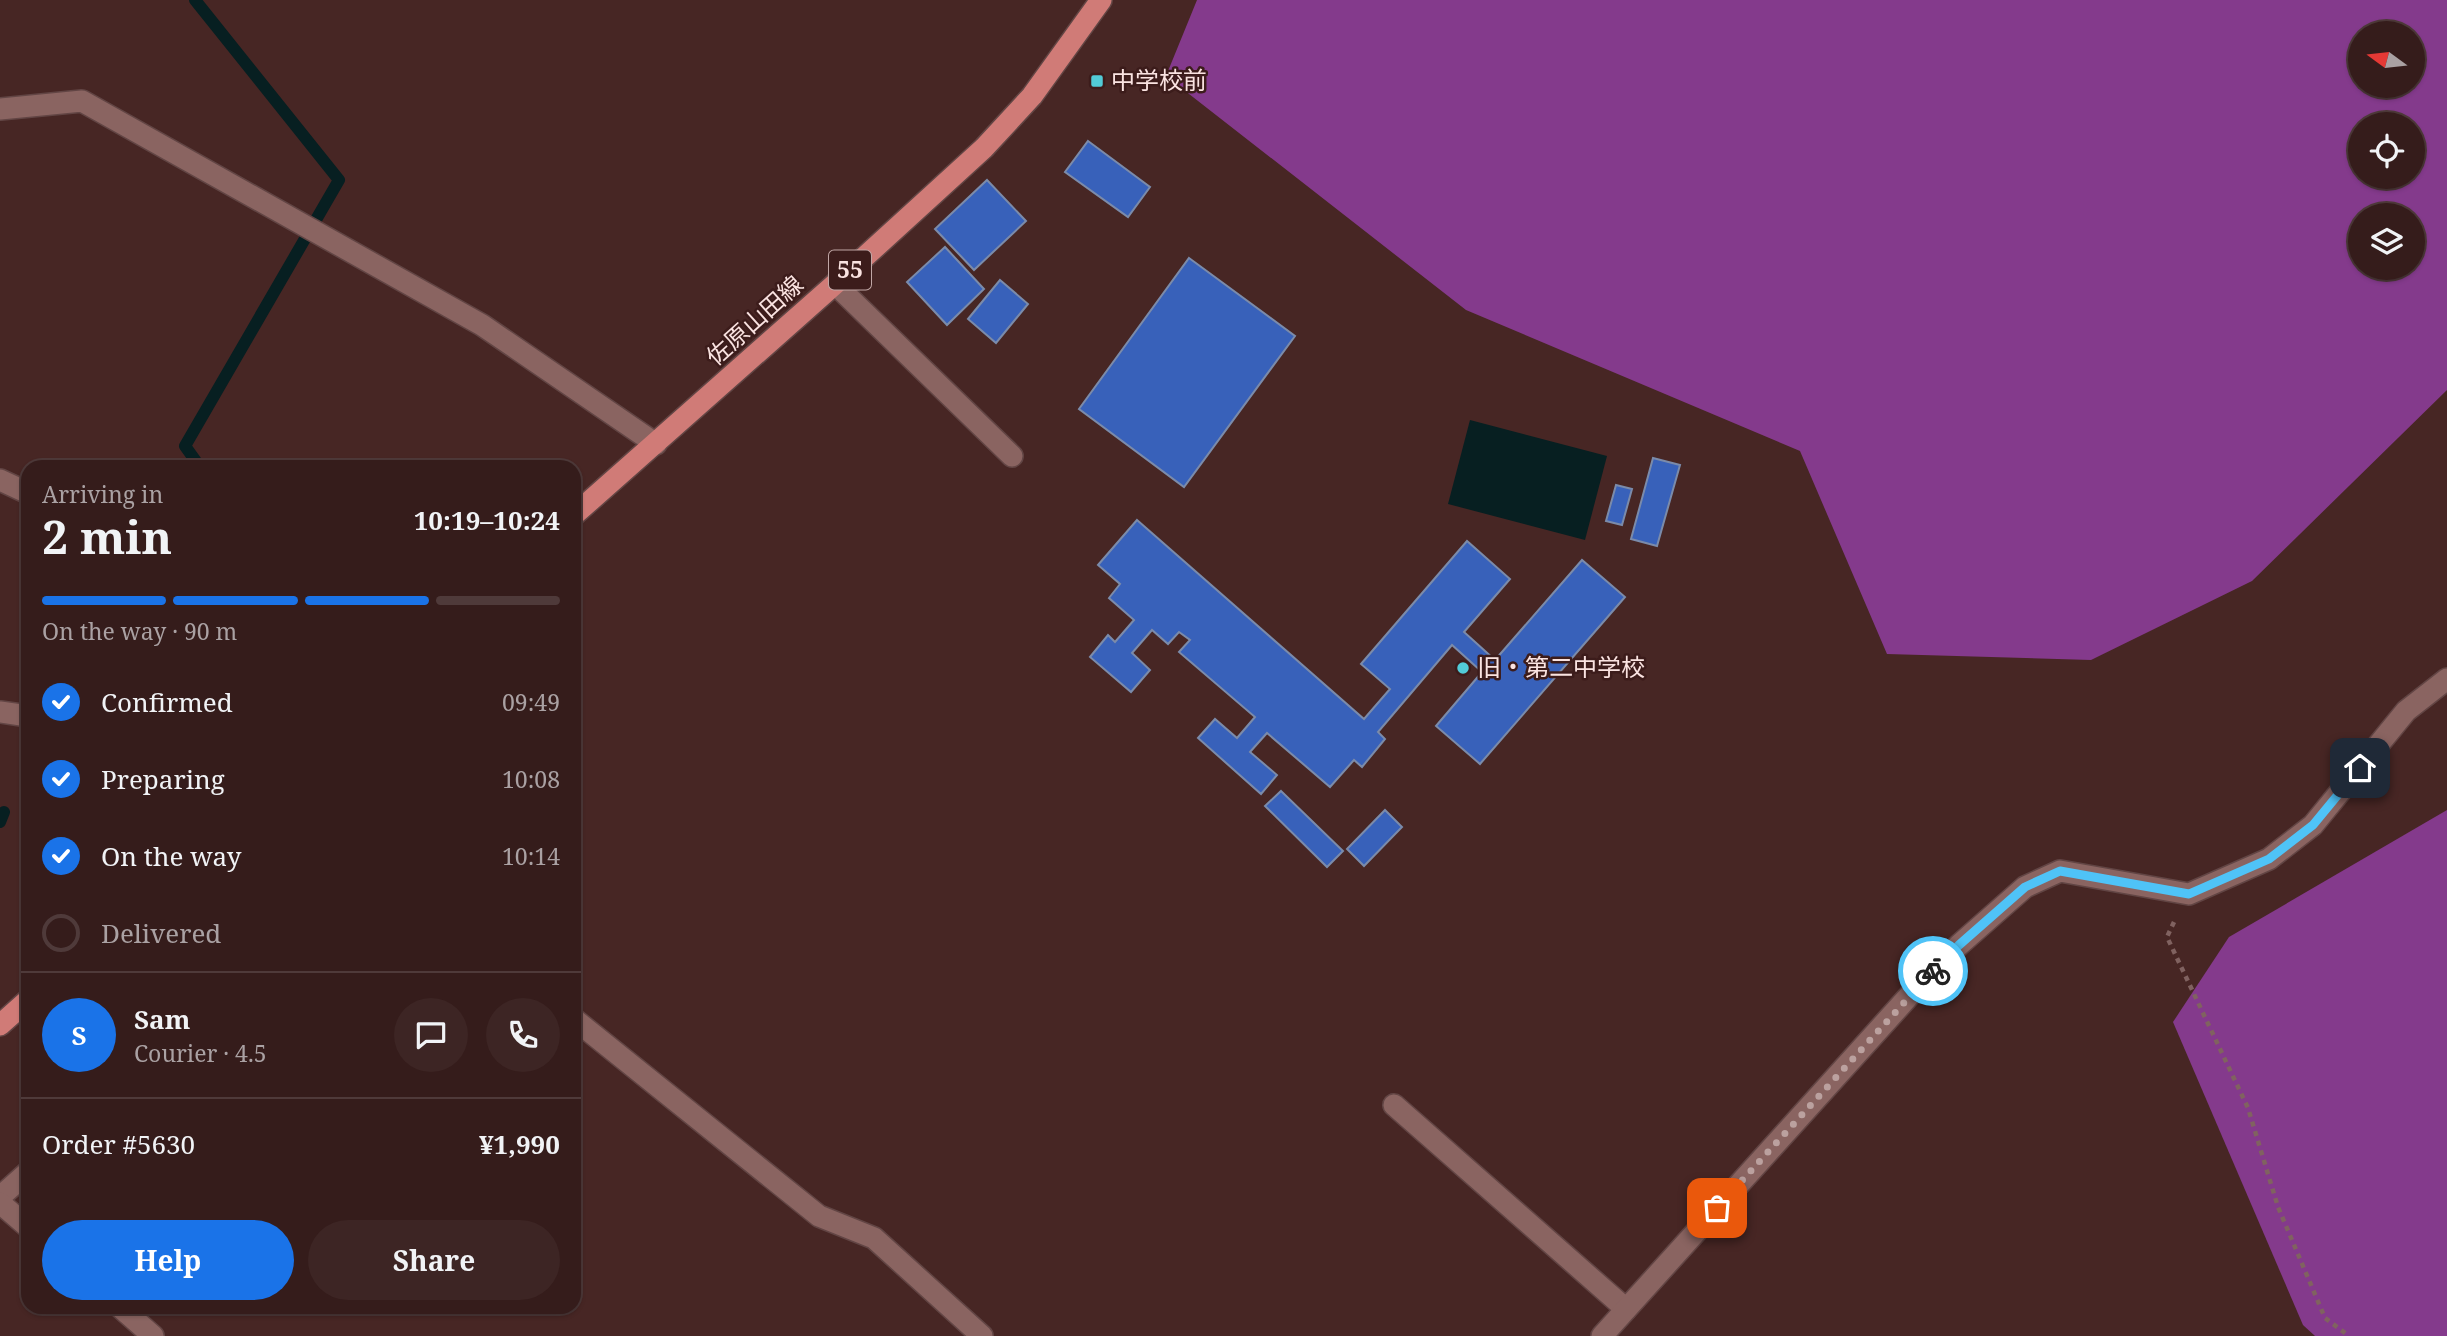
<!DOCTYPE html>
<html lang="en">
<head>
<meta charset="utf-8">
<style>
  :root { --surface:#351c1b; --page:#3d2524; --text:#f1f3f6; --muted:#aaa1a3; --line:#4f3a3a; --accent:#1a73e8 }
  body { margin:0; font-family:"Noto Serif","Noto Sans JP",serif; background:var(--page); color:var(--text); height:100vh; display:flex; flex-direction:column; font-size:26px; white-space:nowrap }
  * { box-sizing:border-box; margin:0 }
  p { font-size:23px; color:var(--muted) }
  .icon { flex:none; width:38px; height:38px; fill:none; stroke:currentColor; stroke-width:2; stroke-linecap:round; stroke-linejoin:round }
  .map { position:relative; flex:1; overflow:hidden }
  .drawer { position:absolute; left:21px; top:460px; width:560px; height:854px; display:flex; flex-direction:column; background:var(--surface); border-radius:21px; box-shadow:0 2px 5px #0004,0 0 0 2px var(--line) }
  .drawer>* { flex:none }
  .needle { width:46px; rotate:285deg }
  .buttons { position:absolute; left:2348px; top:21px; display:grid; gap:14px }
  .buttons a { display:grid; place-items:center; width:77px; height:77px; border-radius:50%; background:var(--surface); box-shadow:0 2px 5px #0004,0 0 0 2px var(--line); font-size:35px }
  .pin { position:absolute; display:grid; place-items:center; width:60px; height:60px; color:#fff; margin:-30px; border-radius:14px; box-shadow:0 4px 10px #0006 }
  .courier { position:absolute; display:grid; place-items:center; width:70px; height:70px; margin:-35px; border:5px solid #4fc3f7; border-radius:50%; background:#fff; color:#222; box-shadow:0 2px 9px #0007 }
  .headline em { font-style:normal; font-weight:700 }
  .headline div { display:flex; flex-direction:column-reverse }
  .headline { display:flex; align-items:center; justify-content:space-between; height:119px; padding:0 21px }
  h1 { font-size:46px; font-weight:700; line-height:52px }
  .bar { display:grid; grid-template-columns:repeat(4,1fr); gap:10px 7px; align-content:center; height:84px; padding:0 21px }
  .bar i { height:9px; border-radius:5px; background:var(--line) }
  .bar .active { background:var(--accent) }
  .bar p { grid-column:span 4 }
  .line { display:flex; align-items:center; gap:18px; padding:0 21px; border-top:2px solid var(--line) }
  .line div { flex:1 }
  .round { display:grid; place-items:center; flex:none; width:74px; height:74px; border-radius:37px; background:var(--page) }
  ol { padding:0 21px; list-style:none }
  li { display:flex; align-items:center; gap:21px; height:77px }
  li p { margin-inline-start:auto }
  li .icon { padding:7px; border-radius:50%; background:var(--accent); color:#fff; stroke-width:4 }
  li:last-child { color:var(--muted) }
  li i { width:38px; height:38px; border:4px solid var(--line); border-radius:50% }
  .button { display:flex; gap:14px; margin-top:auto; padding:14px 21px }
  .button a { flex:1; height:80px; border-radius:42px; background:var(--accent); color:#fff; font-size:28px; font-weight:700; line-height:80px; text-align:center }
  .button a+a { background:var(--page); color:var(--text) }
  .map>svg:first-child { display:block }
  .forest { fill:#843a8c; fill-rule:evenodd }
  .water { fill:#071f21 }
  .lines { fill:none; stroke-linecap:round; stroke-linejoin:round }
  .stream { stroke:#071f21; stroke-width:12 }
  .building { fill:#3861ba; stroke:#7b8baa; stroke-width:2 }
  .minor-casing { stroke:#624544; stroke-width:24 }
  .major-casing { stroke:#624544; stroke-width:24 }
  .path { stroke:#806260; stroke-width:4.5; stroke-dasharray:5 5; stroke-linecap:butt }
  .minor { stroke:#8a6461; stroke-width:21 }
  .major { stroke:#d07b77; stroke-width:21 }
  .done { stroke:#bba19f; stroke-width:7; stroke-dasharray:0 12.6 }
  .route { stroke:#4fc3f7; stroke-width:9 }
  .poi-dot { fill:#52cbd7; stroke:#3c1c1b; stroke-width:2.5 }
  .labels { text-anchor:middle; stroke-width:5; stroke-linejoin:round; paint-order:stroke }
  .shield { fill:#3c1c1b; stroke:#c1a7a6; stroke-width:2 }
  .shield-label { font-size:23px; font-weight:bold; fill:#fae3e1 }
  .poi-label { font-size:24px; fill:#fae3e1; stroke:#3c1c1b; text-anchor:start }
  .street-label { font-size:24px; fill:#fae3e1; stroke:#3c1c1b }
</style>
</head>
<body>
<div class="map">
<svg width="2447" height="1336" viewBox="0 0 2447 1336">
  <rect width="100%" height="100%" fill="#472624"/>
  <g class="forest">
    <path d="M1197,0H2447V390L2252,581L2091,660L1887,654L1800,451L1466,310L1166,76ZM2361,33H2413V86H2361ZM2361,124H2413V177H2361ZM2361,215H2413V268H2361Z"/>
    <polygon points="2447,810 2447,1336 2315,1336 2303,1325 2173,1022 2229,937"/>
  </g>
  <polygon class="water" points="1470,420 1607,456 1585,540 1448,504"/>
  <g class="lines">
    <g class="stream">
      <polyline points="195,0 339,180 185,446 200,467"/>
      <polyline points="0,822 4,812"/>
    </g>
  </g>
  <g class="building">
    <polygon points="1088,141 1150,187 1128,217 1065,172"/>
    <polygon points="987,180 1026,221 974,270 935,229"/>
    <polygon points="945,247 984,289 947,325 907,282"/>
    <polygon points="1189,258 1295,336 1184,487 1079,409"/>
    <polygon points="1000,280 1028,304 996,343 968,319"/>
    <polygon points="1653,458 1680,465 1657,546 1631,539"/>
    <polygon points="1616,485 1632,489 1622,525 1606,521"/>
    <polygon points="1137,520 1364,719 1390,689 1361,664 1467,541 1510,579 1464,632 1495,660 1582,560 1625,597 1480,764 1436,726 1482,672 1452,645 1378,732 1385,739 1362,767 1354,760 1330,787 1267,733 1250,752 1277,775 1261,794 1198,738 1215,719 1237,738 1255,717 1179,652 1190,640 1179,632 1168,644 1152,630 1132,653 1150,670 1131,692 1090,657 1108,635 1115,642 1134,620 1109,598 1120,584 1098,565"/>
    <polygon points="1281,791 1343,851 1327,867 1265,806"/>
    <polygon points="1385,810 1402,827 1364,866 1347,849"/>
  </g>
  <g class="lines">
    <defs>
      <g id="minor">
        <polyline points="0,109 82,101 482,325 656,444"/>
        <polyline points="835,284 1012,456"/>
        <polyline points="0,480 28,493"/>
        <polyline points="0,712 28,716"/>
        <polyline points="574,1019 819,1216 874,1238 982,1336"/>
        <polyline points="1394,1105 1626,1309"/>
        <polyline points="0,1197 28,1172"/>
        <polyline points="0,1203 28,1227"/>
        <polyline points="120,1307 153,1336"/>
        <polyline points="1602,1336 1918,986 1959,945 2025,887 2060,871 2189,894 2269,859 2313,825 2406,711 2447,679"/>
      </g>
      <g id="major">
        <polyline points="574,515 835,284 984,148 1032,96 1101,0"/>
        <polyline points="0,1025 28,1000"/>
      </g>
    </defs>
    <use href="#minor" class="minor-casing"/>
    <use href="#major" class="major-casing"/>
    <polyline class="path" points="2174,922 2167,937 2248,1108 2278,1207 2325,1318 2349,1336"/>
    <use href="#minor" class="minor"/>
    <use href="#major" class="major"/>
  </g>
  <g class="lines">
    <polyline class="done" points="1717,1208 1933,971"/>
    <polyline class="route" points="1933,971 1959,945 2025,887 2060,871 2189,894 2269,859 2313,825 2360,768"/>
  </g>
  <g class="poi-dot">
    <rect x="1090" y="74" width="14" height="14" rx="3.5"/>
    <circle cx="1463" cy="668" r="7"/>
  </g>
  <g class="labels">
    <rect class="shield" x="829" y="250.5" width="42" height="39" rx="5"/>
    <g class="shield-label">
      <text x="850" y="278">55</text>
    </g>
    <g class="poi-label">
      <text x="1111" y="89">中学校前</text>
      <text x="1477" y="676">旧・第二中学校</text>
    </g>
    <g class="street-label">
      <text transform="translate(755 321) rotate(-42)" y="8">佐原山田線</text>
    </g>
  </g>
</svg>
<div class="buttons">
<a><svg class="needle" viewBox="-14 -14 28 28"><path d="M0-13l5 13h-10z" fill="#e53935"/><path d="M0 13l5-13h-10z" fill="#aaa1a3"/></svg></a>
<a><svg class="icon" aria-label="locate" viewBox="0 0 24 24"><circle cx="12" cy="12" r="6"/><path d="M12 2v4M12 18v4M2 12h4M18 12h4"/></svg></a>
<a><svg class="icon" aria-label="layers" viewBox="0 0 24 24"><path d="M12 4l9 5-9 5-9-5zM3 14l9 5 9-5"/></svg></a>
</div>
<div class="pin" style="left:1717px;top:1208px;background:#ea580c"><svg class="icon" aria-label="bag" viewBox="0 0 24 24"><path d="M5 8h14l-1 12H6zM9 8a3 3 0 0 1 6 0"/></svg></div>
<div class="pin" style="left:2360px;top:768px;background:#1f2937"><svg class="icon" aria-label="home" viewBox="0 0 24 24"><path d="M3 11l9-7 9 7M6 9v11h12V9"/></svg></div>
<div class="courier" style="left:1933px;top:971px"><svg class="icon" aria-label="bike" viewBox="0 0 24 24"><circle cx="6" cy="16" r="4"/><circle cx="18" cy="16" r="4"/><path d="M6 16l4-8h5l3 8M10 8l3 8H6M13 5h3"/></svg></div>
<section class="drawer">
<div class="headline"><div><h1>2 min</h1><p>Arriving in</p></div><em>10:19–10:24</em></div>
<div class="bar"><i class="active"></i><i class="active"></i><i class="active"></i><i></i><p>On the way · 90 m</p></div>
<ol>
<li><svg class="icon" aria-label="check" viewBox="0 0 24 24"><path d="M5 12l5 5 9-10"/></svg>Confirmed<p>09:49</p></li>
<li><svg class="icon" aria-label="check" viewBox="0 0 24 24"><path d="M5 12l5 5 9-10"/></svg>Preparing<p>10:08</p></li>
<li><svg class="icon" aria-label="check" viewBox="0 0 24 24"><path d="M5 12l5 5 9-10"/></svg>On the way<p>10:14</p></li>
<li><i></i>Delivered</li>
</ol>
<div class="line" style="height:126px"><b class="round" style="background:var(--accent);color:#fff">S</b><div><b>Sam</b><p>Courier · 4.5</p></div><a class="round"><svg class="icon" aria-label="chat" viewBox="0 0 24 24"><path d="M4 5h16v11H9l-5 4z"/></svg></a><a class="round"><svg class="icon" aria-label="phone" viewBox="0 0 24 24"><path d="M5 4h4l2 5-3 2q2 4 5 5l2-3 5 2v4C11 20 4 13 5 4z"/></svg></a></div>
<div class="line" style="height:91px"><div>Order #5630</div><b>¥1,990</b></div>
<div class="button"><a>Help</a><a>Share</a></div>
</section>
</div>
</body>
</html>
